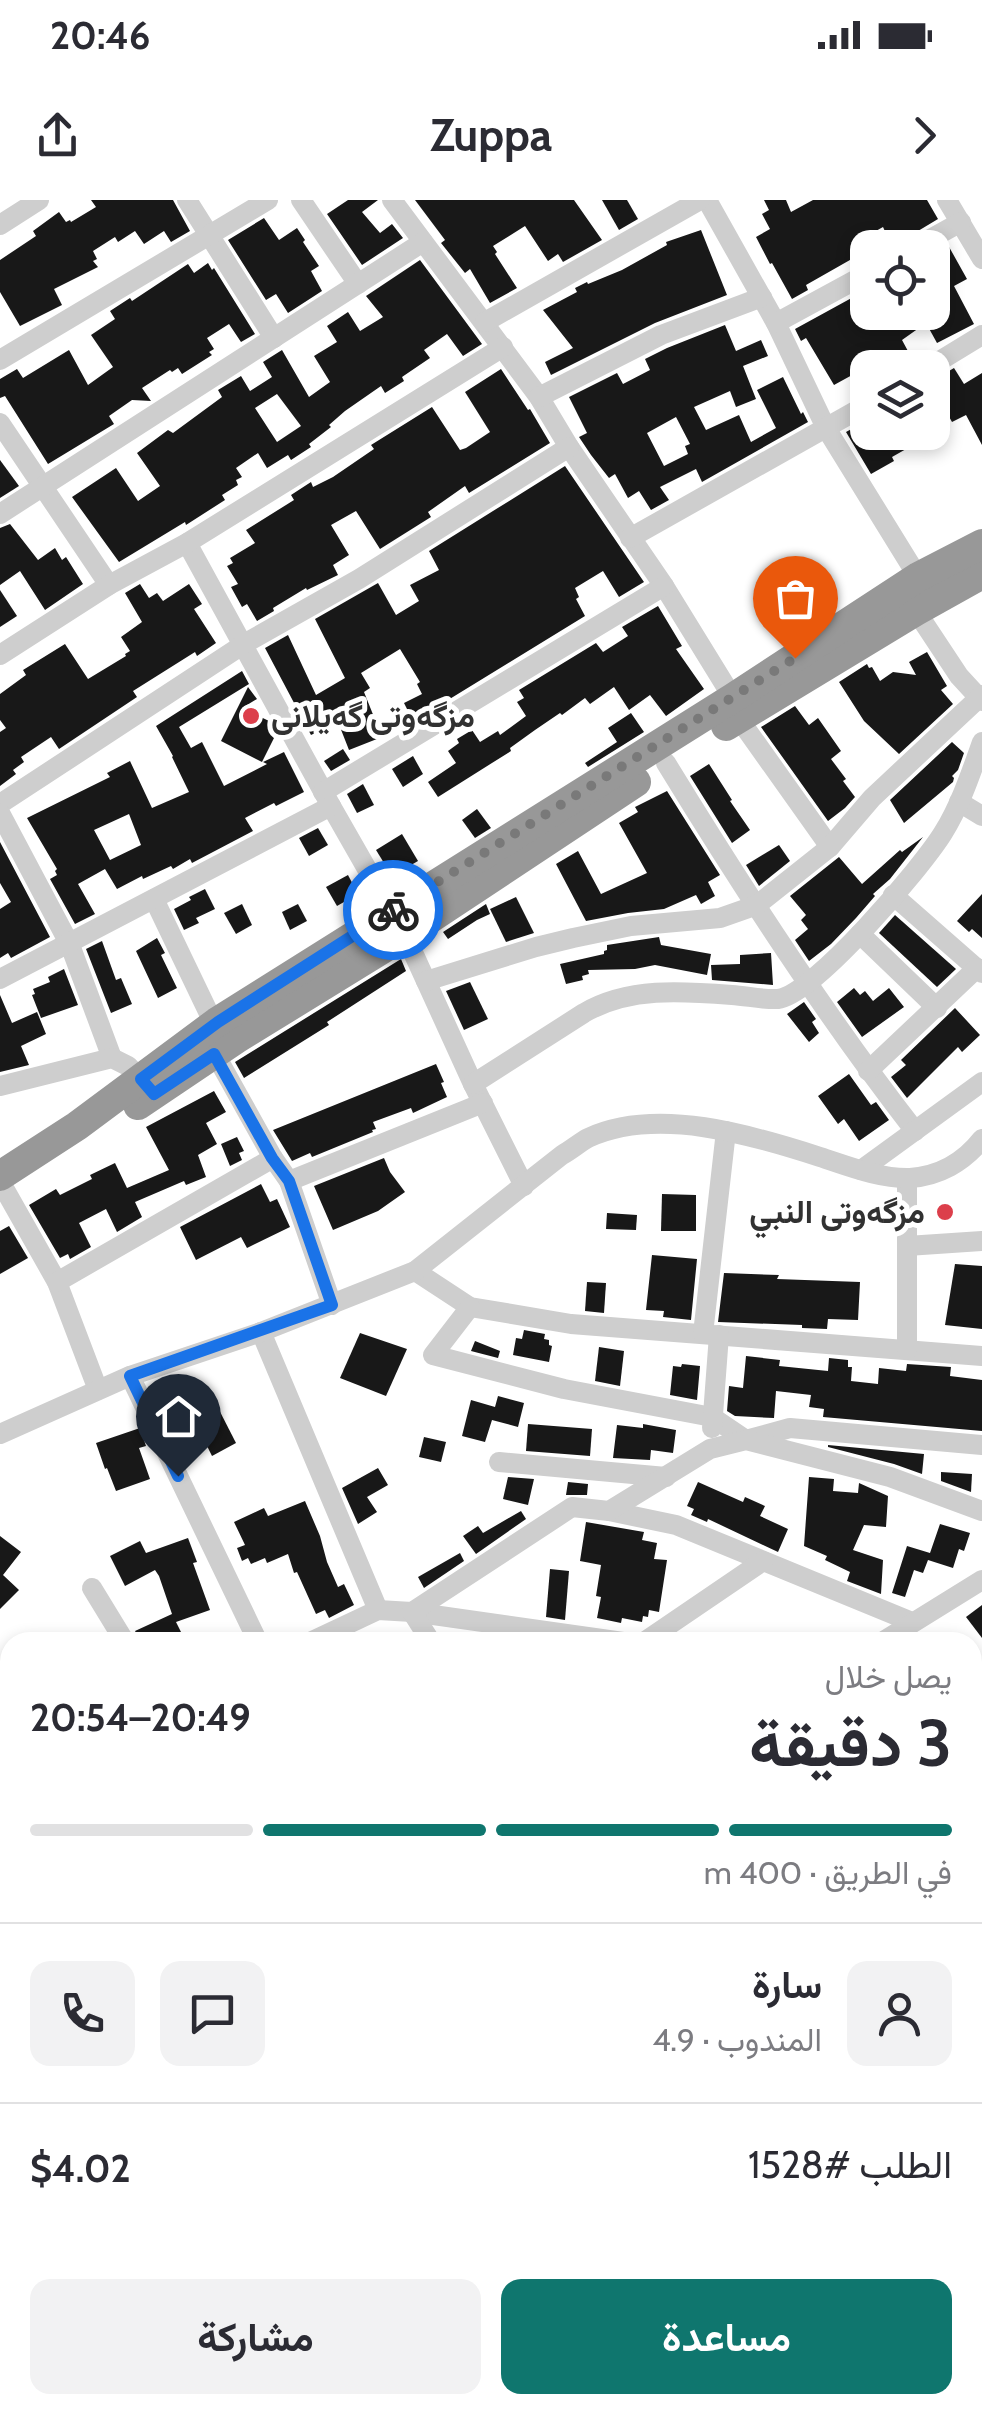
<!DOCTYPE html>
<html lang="ar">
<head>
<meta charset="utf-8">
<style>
  :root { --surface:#fff; --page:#f2f2f3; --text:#2b2b33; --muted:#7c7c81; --line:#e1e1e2; --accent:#0f766e }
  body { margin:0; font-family:Cabin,Vazirmatn,sans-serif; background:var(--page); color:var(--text); direction:rtl; height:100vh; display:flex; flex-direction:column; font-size:38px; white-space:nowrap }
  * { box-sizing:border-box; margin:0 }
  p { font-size:32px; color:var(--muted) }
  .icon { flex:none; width:55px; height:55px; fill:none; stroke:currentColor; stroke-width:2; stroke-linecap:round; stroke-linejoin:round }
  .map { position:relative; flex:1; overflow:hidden; direction:ltr }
  .details { position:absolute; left:0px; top:1432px; width:982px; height:782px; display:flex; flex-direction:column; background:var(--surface); border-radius:30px 30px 0 0; box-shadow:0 5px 15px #0003; direction:rtl }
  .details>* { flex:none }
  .buttons { position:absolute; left:850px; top:30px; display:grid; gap:20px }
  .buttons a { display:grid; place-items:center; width:100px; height:100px; border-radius:20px; background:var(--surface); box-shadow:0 5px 15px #0003; font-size:50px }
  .pin { position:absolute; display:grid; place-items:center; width:85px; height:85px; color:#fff; margin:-102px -42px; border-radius:50% 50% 50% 0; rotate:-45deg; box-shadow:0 0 10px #0007 }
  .pin .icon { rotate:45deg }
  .courier { position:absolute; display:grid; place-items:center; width:100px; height:100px; margin:-50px; border:8px solid #1a73e8; border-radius:50%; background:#fff; color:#222; box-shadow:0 2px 12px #0007 }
  .overview em { font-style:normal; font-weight:700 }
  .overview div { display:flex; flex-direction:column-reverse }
  .overview { display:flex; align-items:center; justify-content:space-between; height:170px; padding:0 30px }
  h1 { font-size:65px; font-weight:700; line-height:75px }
  .bar { display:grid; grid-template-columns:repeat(4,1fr); gap:15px 10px; align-content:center; height:120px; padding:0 30px }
  .bar i { height:12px; border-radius:8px; background:var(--line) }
  .bar .active { background:var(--accent) }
  .bar p { grid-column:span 4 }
  .line { display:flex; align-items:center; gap:25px; padding:0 30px; border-top:2px solid var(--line) }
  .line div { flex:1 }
  .round { display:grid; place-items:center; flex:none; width:105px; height:105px; border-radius:20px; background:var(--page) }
  .action { display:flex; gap:20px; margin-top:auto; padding:20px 30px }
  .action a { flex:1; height:115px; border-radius:20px; background:var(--accent); color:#fff; font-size:40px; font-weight:700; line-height:115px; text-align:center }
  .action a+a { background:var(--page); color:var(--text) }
  .status { display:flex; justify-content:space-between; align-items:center; height:70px; padding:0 50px; background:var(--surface); direction:ltr }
  .status svg { height:28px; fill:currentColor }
  header { display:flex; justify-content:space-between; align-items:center; height:130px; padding:0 30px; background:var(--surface); font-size:45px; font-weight:700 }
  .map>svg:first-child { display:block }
  .green { fill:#e4eade }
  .building { fill:#181818; fill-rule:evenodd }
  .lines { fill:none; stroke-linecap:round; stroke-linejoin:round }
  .minor { stroke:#cecece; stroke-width:20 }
  .major { stroke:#a9a9a9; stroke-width:25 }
  .highway { stroke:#989898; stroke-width:30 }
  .done { stroke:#797979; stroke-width:10; stroke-dasharray:0 18 }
  .route { stroke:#1a73e8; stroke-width:12 }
  .poi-dot { fill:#dc3f4b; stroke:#fff; stroke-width:4 }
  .labels { text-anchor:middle; stroke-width:10; stroke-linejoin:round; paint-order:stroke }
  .poi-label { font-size:32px; font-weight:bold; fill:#313131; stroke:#fff; text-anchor:start }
</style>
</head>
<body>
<div class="status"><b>20:46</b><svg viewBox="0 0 49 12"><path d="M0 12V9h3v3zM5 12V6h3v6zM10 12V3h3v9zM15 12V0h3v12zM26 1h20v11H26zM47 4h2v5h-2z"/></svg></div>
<header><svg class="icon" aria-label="forward" viewBox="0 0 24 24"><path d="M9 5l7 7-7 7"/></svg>Zuppa<svg class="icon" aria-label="share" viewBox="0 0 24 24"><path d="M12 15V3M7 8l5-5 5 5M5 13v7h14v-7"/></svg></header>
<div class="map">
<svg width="982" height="2214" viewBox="0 0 982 2214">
  <rect width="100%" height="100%" fill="#fff"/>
  <polygon class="green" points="106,2205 218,2205 210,2214 112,2214"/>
  <g class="building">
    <polygon points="91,0 173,0 190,31 171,42 164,31 144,44 135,31 118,42 115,37 93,51 97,59 93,61 98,67 54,89 62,105 20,126 0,92 0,60 36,36 33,31 59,12 66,22 70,20 71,22 96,7"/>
    <polygon points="348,0 378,0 362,12 380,33 392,24 403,38 362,65 327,14"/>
    <polygon points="415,0 574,0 602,40 563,62 558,54 548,61 525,26 493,46 497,52 495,54 517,88 490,103 470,69 465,73 441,43 445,40"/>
    <polygon points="602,0 627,0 638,19 619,30"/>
    <polygon points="764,0 786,0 791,12 813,0 927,0 938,19 903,40 901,36 890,42 883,27 851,45 857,56 806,85 808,90 792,99 772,63 770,64 756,37 770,29 762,14 769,10"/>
    <polygon points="264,18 279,40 297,28 305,40 303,42 319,66 311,71 322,91 288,113 276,94 266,100 228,40"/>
    <polygon points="701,30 727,95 655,123 551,175 545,162 573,148 543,110 577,92 575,88 587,82 588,84 622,70 667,45 666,42"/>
    <polygon points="948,45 967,79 954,86 974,124 937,143 926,123 902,140 909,153 899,158 904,168 876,168 874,163 834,185 806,138 801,141 795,129 868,89 868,112 932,112 932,53"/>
    <path d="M420,60L482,144L463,156L447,134L424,150L430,158L402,177L404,181L385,193L381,186L345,211L329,225L331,227L309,244L311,247L291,260L288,255L267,268L258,253L236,268L242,277L236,280L238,285L222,295L225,300L186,325L185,322L119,362L72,297L116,268L138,301L160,286L137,253L168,230L173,233L222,197L218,190L241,176L250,191L272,177L263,162L282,150L309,197L330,182L314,156L337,142L327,126L348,112L360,131L383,117L366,96ZM277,194L301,226L277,242L255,208Z"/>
    <polygon points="208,63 212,70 214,68 255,134 241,142 229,124 207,138 214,149 209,152 212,155 182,174 178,168 172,172 170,170 142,188 151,201 132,200 109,216 114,224 48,264 5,196 0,198 0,179 17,169 23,178 69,150 88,185 113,167 91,135 115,119 110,111 130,98 132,101 188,64 194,73"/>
    <path d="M725,125L736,151L761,140L768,156L743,166L756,199L736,207L730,191L694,207L706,230L739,215L751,242L776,228L757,190L783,177L801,214L803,212L808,222L702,282L696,269L660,287L669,300L651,310L639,291L628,298L615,274L609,278L591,255L579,237L587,233L569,197L617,173L623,184L650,170L645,159L667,148ZM676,217L690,244L685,246L688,254L664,266L647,233Z"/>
    <polygon points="954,168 964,184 982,173 982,245 966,215 952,222 932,186 932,181"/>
    <polygon points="501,169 528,210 530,209 550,243 469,293 465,286 428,312 431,317 380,349 356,311 331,325 349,355 333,365 338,375 307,390 306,388 273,408 274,411 257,421 247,404 242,407 231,387 238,384 227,366 233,363 230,358 255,343 246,330 294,300 291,295 311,282 313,287 333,277 374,249 371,245 432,207 460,250 466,248 490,232 465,192"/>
    <polygon points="868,220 868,232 936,232 892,257 894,261 871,274 846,232"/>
    <polygon points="0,260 19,286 0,298"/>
    <polygon points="565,266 644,382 619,397 603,371 575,388 579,397 576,399 585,416 435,508 412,519 404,503 422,494 417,484 420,482 400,449 361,473 370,488 364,492 382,537 349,550 338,522 311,535 265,448 288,435 316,495 345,478 315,419 378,383 396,415 419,401 410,385 439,370 429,351"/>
    <polygon points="10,324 38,360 55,348 62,360 66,357 83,384 45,410 20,371 0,385 0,328"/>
    <polygon points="140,384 149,398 157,393 163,401 189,384 202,404 194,409 216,443 197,456 195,452 133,491 137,497 59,549 51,537 21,557 24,562 13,570 16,574 0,586 0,532 6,528 0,520 0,494 26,475 23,470 65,444 88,479 126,456 125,454 130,451 121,437 142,422 125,393"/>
    <polygon points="0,390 17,416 0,427"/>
    <polygon points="658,406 682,446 676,449 704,489 666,516 650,495 629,510 614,487 590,504 585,498 562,515 560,513 535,530 510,548 511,551 438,597 428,582 456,563 448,551 459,543 457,539 472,530 480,542 498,531 500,535 526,516 517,502 524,498 519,490 596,443 603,452 628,436 622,427"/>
    <polygon points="927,452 947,486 941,490 953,504 899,554 864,521 839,482 867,464 869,468 872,467 880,481 893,472 916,475 909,462"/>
    <path d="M242,471L249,484L179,527L191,548L202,542L224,586L267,564L263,562L284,552L304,592L276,606L274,603L245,618L253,631L192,663L190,659L173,669L171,666L143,679L142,676L117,689L105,669L78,684L95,714L75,724L50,679L57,675L55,671L57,669L27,618L110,577L107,573L130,561L152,608L189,592L172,557L173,556L156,526ZM129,614L141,645L110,660L94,630Z"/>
    <polygon points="248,487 257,499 242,508 269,521 276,534 262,562 221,541"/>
    <polygon points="795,506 809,525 818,518 841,551 831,559 846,579 843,581 855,597 845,608 828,621 761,527"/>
    <polygon points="631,513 644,532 588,567 585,563 617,542 608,528"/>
    <polygon points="952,542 964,553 958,570 952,576 954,578 953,582 904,623 890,600"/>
    <polygon points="343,549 350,560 331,571 324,561"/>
    <polygon points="413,556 423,574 403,587 392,569"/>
    <polygon points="709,564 732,600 730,601 750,630 732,643 690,576"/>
    <polygon points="363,584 374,605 357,613 347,594"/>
    <polygon points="667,591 720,675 708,682 715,696 701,704 696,695 664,709 628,713 586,721 556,664 578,651 601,694 647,673 619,623 638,612 635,607"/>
    <polygon points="477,609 491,628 475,638 462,620"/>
    <polygon points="318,628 328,645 309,656 299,638"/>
    <polygon points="402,634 418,661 392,676 376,650"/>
    <polygon points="923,637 890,679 873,694 875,696 856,718 831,744 809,761 795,740 808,729 801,720 806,715 790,696 839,657 862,684 900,650 902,652"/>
    <polygon points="0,642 50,737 11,758 8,753 0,758 0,709 11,702 0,683"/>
    <polygon points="779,645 790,661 759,686 746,665"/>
    <polygon points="348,675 358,694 337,706 326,687"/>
    <polygon points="205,689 215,709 196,718 199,723 184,730 174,709 191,700 189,697"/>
    <polygon points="982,694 982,738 972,729 969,732 957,721"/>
    <polygon points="516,697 534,733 506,742 490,709"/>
    <polygon points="242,704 252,725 236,734 224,713"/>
    <polygon points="298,704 307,721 290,730 282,712"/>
    <polygon points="486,704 490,714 477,720 448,739 443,732"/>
    <polygon points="895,715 956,769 937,787 879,733"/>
    <polygon points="659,737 661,745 711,754 707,775 655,765 635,769 588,770 589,774 582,776 583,780 566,784 560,764 604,754 604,751 607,750 607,745"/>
    <polygon points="157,738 165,753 161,755 177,788 158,798 136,751"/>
    <polygon points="102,741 116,780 121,778 132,804 111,813 86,749"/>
    <polygon points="771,753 773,785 712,780 711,765 740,764 740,755"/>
    <polygon points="401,759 406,771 327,822 329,825 244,878 235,862"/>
    <polygon points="64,769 78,805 41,818 32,795 35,794 33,789 50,782 48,777"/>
    <polygon points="470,782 488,819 464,830 446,791"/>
    <polygon points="854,788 860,795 865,791 873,801 889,788 904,807 862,837 837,802"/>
    <polygon points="0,795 12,823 37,812 46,834 21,846 29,865 0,872"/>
    <polygon points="804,802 816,819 812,822 819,833 809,842 787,814"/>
    <polygon points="955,808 980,835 962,852 958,847 907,898 891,877 906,865 901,860"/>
    <polygon points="436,864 444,882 441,883 447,897 413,913 411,908 373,922 376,929 372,930 373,932 312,957 310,953 292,961 273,930"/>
    <polygon points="849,874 871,905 876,902 889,920 859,941 844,919 838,924 818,896"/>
    <polygon points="214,891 226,912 206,923 217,944 198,955 206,977 186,985 184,981 135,1002 142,1017 117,1032 106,1009 79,1023 91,1047 70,1059 68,1054 60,1058 29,1005 56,989 60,995 92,979 90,975 115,963 127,988 169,970 146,927"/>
    <polygon points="237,937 244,951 239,953 242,960 230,966 221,944"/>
    <polygon points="384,958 390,972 405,992 378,1011 333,1030 314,986"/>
    <polygon points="261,984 270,1002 277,999 290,1027 247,1048 241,1037 196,1060 180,1027"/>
    <polygon points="662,994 696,995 696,1031 661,1031"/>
    <polygon points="607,1013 637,1015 636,1030 606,1029"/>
    <polygon points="9,1026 28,1058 0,1074 0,1031"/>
    <polygon points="652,1055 697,1059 691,1120 663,1117 664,1111 646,1110"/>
    <polygon points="955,1064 982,1066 982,1129 945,1125"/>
    <polygon points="724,1073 779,1075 777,1079 860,1082 858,1120 828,1119 827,1129 802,1128 802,1125 718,1122"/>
    <polygon points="587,1082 606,1083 604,1113 585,1111"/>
    <polygon points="524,1130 545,1134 544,1139 549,1140 549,1145 552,1146 549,1162 513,1155 516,1138 522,1139"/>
    <polygon points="360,1133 407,1149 386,1196 340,1178"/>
    <polygon points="475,1141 500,1151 498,1158 471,1151"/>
    <polygon points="599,1147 624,1151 620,1186 595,1181"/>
    <polygon points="746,1156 780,1160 779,1166 828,1171 829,1158 848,1160 848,1167 852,1167 851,1181 878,1184 879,1168 906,1171 907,1164 951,1167 950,1176 982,1180 982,1231 823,1217 824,1209 809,1207 811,1195 776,1191 774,1218 735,1216 727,1211 729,1186 743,1188"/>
    <polygon points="682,1164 700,1166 697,1200 670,1195 673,1166 681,1167"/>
    <polygon points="498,1196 524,1203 518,1227 492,1220 485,1242 462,1236 471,1200 495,1207"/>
    <polygon points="214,1200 236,1243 212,1256 190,1212"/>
    <polygon points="528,1224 592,1229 590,1256 526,1251"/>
    <polygon points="643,1224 676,1230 673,1253 651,1250 650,1260 613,1258 617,1225 643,1228"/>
    <polygon points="140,1228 146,1246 139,1248 150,1279 116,1291 107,1268 105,1269 96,1243"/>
    <polygon points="424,1237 446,1242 441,1262 419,1257"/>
    <polygon points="828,1245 924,1254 922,1274 894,1264 828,1247"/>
    <polygon points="378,1268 388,1285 367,1297 377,1312 358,1324 342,1288"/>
    <polygon points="941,1272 972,1274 971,1292 941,1281"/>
    <polygon points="508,1277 534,1279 528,1305 503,1299"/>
    <polygon points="809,1277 834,1279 833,1291 858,1293 859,1283 888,1296 886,1327 864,1325 853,1350 883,1360 881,1394 847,1381 850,1372 825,1360 827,1356 804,1346"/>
    <polygon points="568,1282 588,1284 587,1295 566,1295"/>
    <polygon points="698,1282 743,1302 745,1297 765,1306 760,1316 788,1329 778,1352 708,1319 707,1322 691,1315 694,1309 687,1306"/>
    <polygon points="305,1301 320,1336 327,1362 338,1387 344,1384 354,1405 329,1418 325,1410 316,1414 297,1372 294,1373 288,1354 267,1363 265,1358 251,1364 248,1358 242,1361 237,1348 245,1345 234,1322 264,1308 268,1316"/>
    <polygon points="521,1311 526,1319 476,1354 463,1336 478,1326 483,1333"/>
    <polygon points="586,1322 644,1332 642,1340 657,1343 654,1359 667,1360 659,1412 649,1410 648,1417 643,1416 642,1422 622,1418 621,1423 597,1418 601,1397 596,1396 601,1365 580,1361"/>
    <polygon points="940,1324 970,1333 964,1351 959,1349 953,1368 928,1360 923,1373 914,1370 905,1397 892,1393 907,1346 930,1353"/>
    <polygon points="0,1336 21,1352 3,1375 19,1390 0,1409"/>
    <polygon points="188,1338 197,1362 193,1363 210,1410 176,1422 186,1442 141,1442 135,1431 172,1414 159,1376 155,1370 125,1386 110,1356 140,1341 146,1353"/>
    <polygon points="460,1353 464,1361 424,1388 418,1377"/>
    <polygon points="550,1369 569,1371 565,1420 546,1417"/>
    <polygon points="982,1405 982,1438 966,1417"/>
  </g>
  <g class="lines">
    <g class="minor">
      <polyline points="187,0 274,138"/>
      <polyline points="301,0 358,84"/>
      <polyline points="392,0 539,197 569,247 664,386 733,498"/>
      <polyline points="707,0 776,123 826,228 918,377"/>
      <polyline points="947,0 982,59"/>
      <polyline points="0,25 39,0"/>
      <polyline points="914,48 961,22"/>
      <polyline points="485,122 700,0"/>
      <polyline points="776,123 868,73"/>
      <polyline points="0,160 268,0"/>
      <polyline points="928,168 982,135"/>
      <polyline points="539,197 661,135 762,97"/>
      <polyline points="0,223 109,385"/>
      <polyline points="0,314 423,42"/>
      <polyline points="630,338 868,204"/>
      <polyline points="187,343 331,606 391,711"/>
      <polyline points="916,411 959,476 982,501"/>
      <polyline points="0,455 109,385 187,343 503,147"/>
      <polyline points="739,519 830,647"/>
      <path d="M666,563C743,689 824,814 915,931"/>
      <polyline points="323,592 664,386"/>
      <polyline points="959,602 982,616"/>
      <polyline points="0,604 244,444 359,379 569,247"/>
      <polyline points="0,613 70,745 112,858"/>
      <polyline points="893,695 982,773"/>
      <polyline points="154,699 214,824"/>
      <polyline points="860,734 937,808"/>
      <polyline points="405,735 473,884 524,986"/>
      <polyline points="0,779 331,606"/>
      <polyline points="426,781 536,747 573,738 631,726 720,718 757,705 830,647 872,598 982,495"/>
      <polyline points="215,854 273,958 289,981 332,1105"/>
      <polyline points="868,871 977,768"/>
      <path d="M473,884L584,813C628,787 682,791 732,795C747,796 764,800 778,799C814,795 922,667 943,633C960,606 971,573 982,542"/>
      <polyline points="0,886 112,858 128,866 146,885"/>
      <polyline points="861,970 982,882"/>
      <polyline points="289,981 483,903"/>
      <polyline points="5,990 57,1082 98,1190"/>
      <polyline points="907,1046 982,1041"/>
      <polyline points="415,1071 470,1107 571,1124 982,1156"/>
      <polyline points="57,1082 273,958"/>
      <polyline points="470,1107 433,1155 564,1189 712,1217 746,1240 790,1228 982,1245"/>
      <polyline points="261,1132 378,1410"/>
      <polyline points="703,1134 726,931"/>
      <polyline points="907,1150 907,978"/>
      <polyline points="130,1176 258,1442"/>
      <polyline points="712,1228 719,1135"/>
      <path d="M0,1234L130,1176L261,1132L415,1071L562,955C571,950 579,943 588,938C657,906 752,935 820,957C848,966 880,979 910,978C939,976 964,962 982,939"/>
      <polyline points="499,1262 666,1277"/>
      <polyline points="609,1311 676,1325 912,1422"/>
      <polyline points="92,1388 125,1442"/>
      <polyline points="310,1442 378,1410 412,1412 623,1442"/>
      <polyline points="431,1442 412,1412 572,1307 609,1311 710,1249 746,1240 890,1277 982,1311"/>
      <polyline points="644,1442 763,1361"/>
      <polyline points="882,1442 982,1380"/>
      <polyline points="0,1490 10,1504"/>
      <polyline points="972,1535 982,1529"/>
      <polyline points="972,1636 982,1638"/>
      <polyline points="0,1707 10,1702"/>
      <polyline points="0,1720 10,1736"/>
      <polyline points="0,1961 10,1976"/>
      <polyline points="972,1983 981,1932"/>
      <polyline points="0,2084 10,2100"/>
      <polyline points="972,2084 982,2086"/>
      <polyline points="69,2205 73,2214"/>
      <polyline points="807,2214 809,2205"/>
      <polyline points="936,2214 937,2205"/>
    </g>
    <g class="major">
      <polyline points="440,2205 501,2214"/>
      <polyline points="664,2205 724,2214"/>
      <polyline points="227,2214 234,2205"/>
      <polyline points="267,2214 278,2205"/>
      <polyline points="634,2214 635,2205"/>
    </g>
    <g class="highway">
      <polyline points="726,526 916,411 982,374"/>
      <polyline points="138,905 236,839 405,735 636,582"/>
      <polyline points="0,976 77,926 217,822 733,498 918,377 982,344"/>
    </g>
  </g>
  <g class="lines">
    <polyline class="done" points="393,710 795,458"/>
    <polyline class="route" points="178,1276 130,1176 332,1105 289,981 272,958 214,854 154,894 141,879 218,822 393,710"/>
  </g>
  <g class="poi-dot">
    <circle cx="251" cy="516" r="10"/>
    <circle cx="945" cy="1012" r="10"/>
  </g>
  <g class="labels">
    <g class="poi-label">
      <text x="271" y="527">مزگەوتی گەیلانی</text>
      <text x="925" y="1023" text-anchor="end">مزگەوتی النبي</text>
    </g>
  </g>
</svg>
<div class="buttons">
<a><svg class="icon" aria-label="locate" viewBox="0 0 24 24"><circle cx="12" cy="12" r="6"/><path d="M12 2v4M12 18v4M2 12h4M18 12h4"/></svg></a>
<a><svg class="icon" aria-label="layers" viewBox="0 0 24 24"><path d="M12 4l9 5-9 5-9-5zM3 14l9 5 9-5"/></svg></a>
</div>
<div class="pin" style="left:795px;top:458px;background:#ea580c"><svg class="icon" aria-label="bag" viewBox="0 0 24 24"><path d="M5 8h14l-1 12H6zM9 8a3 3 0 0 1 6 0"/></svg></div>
<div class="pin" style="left:178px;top:1276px;background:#1f2937"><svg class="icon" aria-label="home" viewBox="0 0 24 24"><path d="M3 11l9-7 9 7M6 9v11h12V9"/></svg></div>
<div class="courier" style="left:393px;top:710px"><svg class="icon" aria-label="bike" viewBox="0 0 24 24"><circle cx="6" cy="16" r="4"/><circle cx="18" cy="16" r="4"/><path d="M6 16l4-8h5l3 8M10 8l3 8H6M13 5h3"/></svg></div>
<section class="details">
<div class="overview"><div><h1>3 دقيقة</h1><p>يصل خلال</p></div><em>20:49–20:54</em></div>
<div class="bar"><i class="active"></i><i class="active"></i><i class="active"></i><i></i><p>في الطريق · 400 m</p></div>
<div class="line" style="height:180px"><a class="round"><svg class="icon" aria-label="person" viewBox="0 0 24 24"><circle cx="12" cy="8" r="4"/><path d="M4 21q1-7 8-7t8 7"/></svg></a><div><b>سارة</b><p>المندوب · 4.9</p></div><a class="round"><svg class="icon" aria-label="chat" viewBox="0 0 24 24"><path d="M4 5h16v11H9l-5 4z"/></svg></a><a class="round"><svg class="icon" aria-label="phone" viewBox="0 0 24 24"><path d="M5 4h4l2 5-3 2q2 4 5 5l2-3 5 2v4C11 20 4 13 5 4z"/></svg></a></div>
<div class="line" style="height:130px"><div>الطلب #1528</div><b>$4.02</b></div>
<div class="action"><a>مساعدة</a><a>مشاركة</a></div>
</section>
</div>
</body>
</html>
